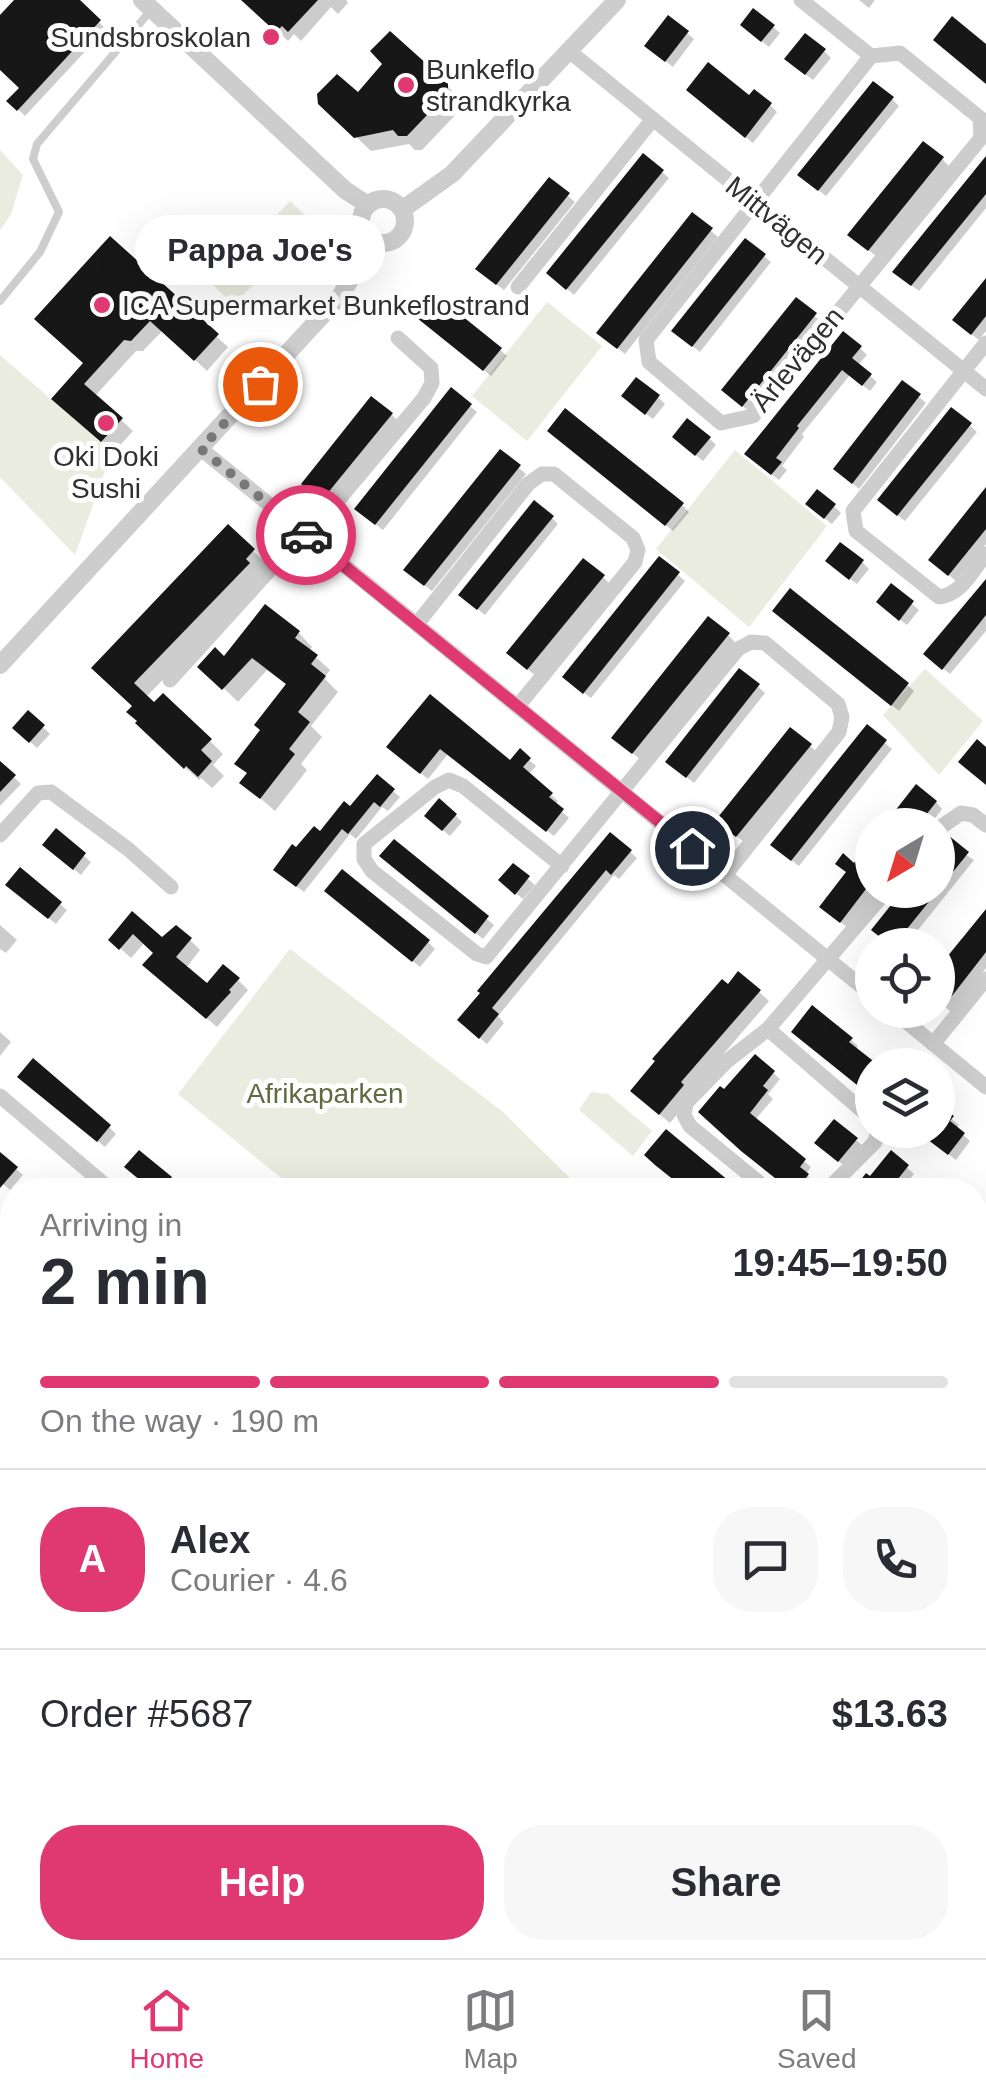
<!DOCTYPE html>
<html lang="en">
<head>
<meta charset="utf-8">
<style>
  :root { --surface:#fff; --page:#f7f7f7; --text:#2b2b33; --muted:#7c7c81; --line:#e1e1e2; --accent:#e03870 }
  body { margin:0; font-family:Helvetica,sans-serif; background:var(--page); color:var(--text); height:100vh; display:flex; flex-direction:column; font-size:38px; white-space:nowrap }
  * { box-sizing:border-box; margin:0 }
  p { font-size:32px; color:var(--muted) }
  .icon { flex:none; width:55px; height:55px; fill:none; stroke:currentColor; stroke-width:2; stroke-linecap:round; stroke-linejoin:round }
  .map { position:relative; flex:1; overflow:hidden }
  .details { position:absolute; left:0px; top:1178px; width:988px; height:782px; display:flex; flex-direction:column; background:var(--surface); border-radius:40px 40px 0 0; box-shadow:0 10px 40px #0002 }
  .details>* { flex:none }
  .needle { width:65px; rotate:218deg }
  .buttons { position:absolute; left:855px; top:808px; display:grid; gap:20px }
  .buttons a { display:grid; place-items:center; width:100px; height:100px; border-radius:50%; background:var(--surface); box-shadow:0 10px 40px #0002; font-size:50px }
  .pin { position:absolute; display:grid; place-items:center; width:85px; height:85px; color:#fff; margin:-42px; border:5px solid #fff; border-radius:50%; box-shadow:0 2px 10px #0007 }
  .courier { position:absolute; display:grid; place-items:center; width:100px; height:100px; margin:-50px; border:8px solid #e03870; border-radius:50%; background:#fff; color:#222; box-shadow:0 2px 12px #0007 }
  .bubble { position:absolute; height:70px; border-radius:35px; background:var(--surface); box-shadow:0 10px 40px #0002; font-size:32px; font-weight:600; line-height:70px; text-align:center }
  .overview em { font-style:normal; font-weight:600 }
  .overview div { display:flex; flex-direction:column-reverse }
  .overview { display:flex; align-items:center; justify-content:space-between; height:170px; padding:0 40px }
  h1 { font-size:65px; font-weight:600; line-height:75px }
  .bar { display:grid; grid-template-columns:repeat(4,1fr); gap:15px 10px; align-content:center; height:120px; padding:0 40px }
  .bar i { height:12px; border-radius:8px; background:var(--line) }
  .bar .current { background:var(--accent) }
  .bar p { grid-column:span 4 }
  .line { display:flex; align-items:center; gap:25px; padding:0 40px; border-top:2px solid var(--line) }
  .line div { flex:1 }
  .round { display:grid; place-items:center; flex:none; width:105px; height:105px; border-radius:40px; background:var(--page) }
  .cta { display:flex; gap:20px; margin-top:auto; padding:20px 40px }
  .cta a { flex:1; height:115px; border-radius:40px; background:var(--accent); color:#fff; font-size:40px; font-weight:600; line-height:115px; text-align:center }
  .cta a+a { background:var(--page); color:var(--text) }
  .dock { display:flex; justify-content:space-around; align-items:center; height:140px; border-top:2px solid var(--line); background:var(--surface); font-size:28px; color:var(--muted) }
  .dock a { display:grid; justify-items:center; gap:5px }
  .dock .current { color:var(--accent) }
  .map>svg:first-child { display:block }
  .green { fill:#e9ecde }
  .shadow { fill:#0003 }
  .building { fill:#171717 }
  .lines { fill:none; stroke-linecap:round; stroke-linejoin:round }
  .service { stroke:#cdcdcd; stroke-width:8 }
  .minor { stroke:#cdcdcd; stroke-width:15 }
  .tertiary { stroke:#cdcdcd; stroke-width:18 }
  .done { stroke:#787878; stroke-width:10; stroke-dasharray:0 18 }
  .route { stroke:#e03870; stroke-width:12 }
  .poi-dot { fill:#e03870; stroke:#fff; stroke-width:4 }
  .labels { text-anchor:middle; stroke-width:10; stroke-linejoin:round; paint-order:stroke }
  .poi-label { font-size:28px; fill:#303030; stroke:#fff; text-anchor:start }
  .street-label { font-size:28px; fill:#303030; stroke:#fff }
  .park-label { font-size:28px; fill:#5e6b3e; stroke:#fff }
</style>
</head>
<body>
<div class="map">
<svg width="986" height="1958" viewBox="0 0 986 1958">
  <rect width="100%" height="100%" fill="#fff"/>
  <g class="green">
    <polygon points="0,150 23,175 11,214 0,230"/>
    <polygon points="290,201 312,222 234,305 212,284"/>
    <polygon points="547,302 602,346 527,441 472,396"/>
    <polygon points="0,355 112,452 75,555 0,477"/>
    <polygon points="735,450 827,526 749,627 656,549"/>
    <polygon points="925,669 983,721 939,775 883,715"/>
    <polygon points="290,949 503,1112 582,1190 296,1190 178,1094"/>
    <polygon points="591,1092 608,1094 652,1131 633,1156 579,1110"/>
    <polygon points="975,1538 986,1547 986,1958 735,1958 723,1948 975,1948"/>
    <polygon points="12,1633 12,1672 8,1676 0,1667 0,1642"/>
    <polygon points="356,1948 555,1948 547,1958 347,1958"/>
  </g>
  <g class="shadow">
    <polygon points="17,0 76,0 106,29 25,116 10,101 22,88 0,67 0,18"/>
    <polygon points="255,0 346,0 348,3 338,14 331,7 301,41 294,34 288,41 250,5"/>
    <polygon points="859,0 875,0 869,8"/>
    <polygon points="773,27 780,33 769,47 750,32"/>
    <polygon points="687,33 694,39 673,67 654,52"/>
    <polygon points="824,51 831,58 813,80 794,66"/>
    <polygon points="446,85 462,100 462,108 422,150 415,150 409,144 371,151 321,103"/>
    <polygon points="696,97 750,98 770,105 777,112 753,143"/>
    <polygon points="892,99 899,106 826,196 807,181"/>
    <polygon points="942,159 949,166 876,256 857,241"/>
    <polygon points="986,160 986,208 919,291 902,278"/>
    <polygon points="662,172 669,178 574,295 556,279"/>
    <polygon points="550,180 575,202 504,290 485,276"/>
    <polygon points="693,216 718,237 625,354 606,339"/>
    <polygon points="110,240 228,347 207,371 163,330 143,351 136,351 95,396 133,431 114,452 66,411 86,364"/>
    <polygon points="764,256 771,262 700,352 681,337"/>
    <polygon points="986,283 986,331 979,340 962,327"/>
    <polygon points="796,301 822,322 750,412 731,397"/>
    <polygon points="422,320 500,350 507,356 491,376"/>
    <polygon points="860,348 867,355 858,365 877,382 870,391 850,375 802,434 804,437 782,466 787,470 779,480 754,461"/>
    <polygon points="903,383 926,403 859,489 843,475"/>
    <polygon points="451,391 477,412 383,530 364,515"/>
    <polygon points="658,397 665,404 653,419 631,403"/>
    <polygon points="952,410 977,432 905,521 887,507"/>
    <polygon points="391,414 398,421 330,505 311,490"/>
    <polygon points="557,437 682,505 689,512 673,531"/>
    <polygon points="709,438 716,445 703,461 682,444"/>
    <polygon points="500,452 526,474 432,591 413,576"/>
    <polygon points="986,491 986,544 956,581 938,566"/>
    <polygon points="834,506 841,513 832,524 815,511"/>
    <polygon points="552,518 558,524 485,615 468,601"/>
    <polygon points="228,528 267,564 262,578 146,697 210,741 223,754 213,765 224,776 212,788 201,778 199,780 151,736 135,706 108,681"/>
    <polygon points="660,559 685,581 591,698 572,684"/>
    <polygon points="862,562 869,569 857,584 835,568"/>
    <polygon points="603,577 610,584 535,675 516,660"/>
    <polygon points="986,582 986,631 950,674 933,661"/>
    <polygon points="891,586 919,610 907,625 886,609"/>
    <polygon points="782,617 907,685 914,691 899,711"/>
    <polygon points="299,633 312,647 309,651 330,670 324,678 338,692 311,726 322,737 301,764 307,770 275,811 243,783 249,775 263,730 288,686 267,670 238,702 201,666"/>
    <polygon points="728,635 735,642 640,759 621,744"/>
    <polygon points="740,671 765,693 694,783 675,768"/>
    <polygon points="430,698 510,764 520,752 536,766 528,775 558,801 555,805 569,818 554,836 448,754 428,779 396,753"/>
    <polygon points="29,714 50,734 37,748 15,728"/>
    <polygon points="867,728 892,749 799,866 780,851"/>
    <polygon points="810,746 817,752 744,842 725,827"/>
    <polygon points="0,764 21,784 0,806"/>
    <polygon points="393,791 400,797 388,811 382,807 356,839 350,834 304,892 283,876 296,850 351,810"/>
    <polygon points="936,802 942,809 930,825 887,825"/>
    <polygon points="455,815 462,822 450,836 434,823"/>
    <polygon points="870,823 873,825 872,837 865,830"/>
    <polygon points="56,832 91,862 81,875 52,852"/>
    <polygon points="611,835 637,858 619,879 614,875 498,1016 504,1023 487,1044 467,1027"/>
    <polygon points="945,841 974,860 906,945 892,945 906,890 938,890 938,850"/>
    <polygon points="394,842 494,925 483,939 389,863"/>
    <polygon points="872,844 872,890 878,890 848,928 829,913 855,866"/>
    <polygon points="513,866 535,885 523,899 508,887"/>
    <polygon points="15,891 60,904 67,910 56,924"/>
    <polygon points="334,898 428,942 435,949 420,967"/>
    <polygon points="986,912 986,968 951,1012 938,1001 938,973"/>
    <polygon points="132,915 162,940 176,928 190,940 200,950 186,968 207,986 238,980 248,990 217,1027 156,975 156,953 145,942 131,958 111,940"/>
    <polygon points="0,925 17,940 6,953 0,949"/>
    <polygon points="728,988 759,992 769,1001 689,1094 692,1096 670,1123 643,1101"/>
    <polygon points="0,1032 11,1042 0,1056"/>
    <polygon points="801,1038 851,1040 858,1046 855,1050 871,1062 874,1058 884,1065 872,1065 872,1095"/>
    <polygon points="755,1057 780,1079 768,1094 773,1099 755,1120 811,1167 806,1174 814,1183 808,1190 792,1190 725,1093"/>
    <polygon points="27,1084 109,1127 116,1134 105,1147"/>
    <polygon points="938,1108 959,1125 956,1129 970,1141 956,1160 917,1130 938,1130"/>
    <polygon points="856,1140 863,1146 846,1167 824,1150"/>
    <polygon points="139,1153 186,1190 154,1190"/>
    <polygon points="892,1154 914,1174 902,1189 898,1186 895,1190 857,1190"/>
    <polygon points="0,1155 23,1175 10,1190 0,1181"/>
    <polygon points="975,1207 986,1216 986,1231 975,1244"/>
    <polygon points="0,1265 12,1276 12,1300 0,1288"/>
    <polygon points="986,1285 986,1329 975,1343 975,1300"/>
    <polygon points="985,1379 986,1380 986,1431 975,1422 975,1390"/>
    <polygon points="0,1487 12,1497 12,1507 5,1516 0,1512"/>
    <polygon points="5,1736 12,1742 12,1797 0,1786 0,1742"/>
    <polygon points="0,1844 12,1855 12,1883 0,1872"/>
    <polygon points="567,1948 580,1948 592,1958 558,1958"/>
  </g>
  <g class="building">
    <polygon points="14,0 80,0 101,20 17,111 6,101 19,88 0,70 0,15"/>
    <polygon points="241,0 318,0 288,32 282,26 276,32"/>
    <polygon points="753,8 775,25 761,42 740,25"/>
    <polygon points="668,15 689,31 665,62 644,46"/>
    <polygon points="952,16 986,44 986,84 933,40"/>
    <polygon points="390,31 448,83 448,93 407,136 398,136 393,130 354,138 318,104 317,94 337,74 358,92 382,64 370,51"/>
    <polygon points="805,33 826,49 805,75 784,59"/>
    <polygon points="708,62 749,95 754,89 772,103 745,138 686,90"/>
    <polygon points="873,81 894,97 818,191 797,175"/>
    <polygon points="923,141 944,157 868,251 847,235"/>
    <polygon points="643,153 664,170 566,290 546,273"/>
    <polygon points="986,156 986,194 911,286 892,272"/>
    <polygon points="549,177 570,193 496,285 475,269"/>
    <polygon points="692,212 713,228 617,349 596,333"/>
    <polygon points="110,236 219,334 194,361 150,321 131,341 124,340 84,384 123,418 101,442 51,399 83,363 34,319"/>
    <polygon points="745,238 766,254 692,347 671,331"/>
    <polygon points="986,278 986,316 971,335 952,320"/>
    <polygon points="431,291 502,348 483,371 412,314"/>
    <polygon points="796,297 817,313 742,407 721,390"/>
    <polygon points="843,331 862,346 852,358 872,374 862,386 842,370 797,426 799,428 776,458 782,462 771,475 744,454"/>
    <polygon points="636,377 660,395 645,415 621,396"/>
    <polygon points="902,380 921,394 852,484 833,469"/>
    <polygon points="451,387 472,404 375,525 354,509"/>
    <polygon points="371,396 393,413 322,500 301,484"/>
    <polygon points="951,407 972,423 897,516 877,500"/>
    <polygon points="565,408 684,503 665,526 547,431"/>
    <polygon points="687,418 711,437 695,456 672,437"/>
    <polygon points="500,449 521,465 424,586 403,570"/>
    <polygon points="986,487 986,529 948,576 928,560"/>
    <polygon points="817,489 836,504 824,519 805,504"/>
    <polygon points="534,500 554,516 477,610 458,595"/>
    <polygon points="228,524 255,549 246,559 250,563 134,683 154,702 163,693 212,739 201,750 212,761 198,777 186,766 184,769 135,723 137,721 126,712 132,706 91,668"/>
    <polygon points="840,542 864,560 849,580 825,561"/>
    <polygon points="659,556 680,572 583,694 562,677"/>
    <polygon points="583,558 605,575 527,670 506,653"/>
    <polygon points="986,579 986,615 942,670 923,654"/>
    <polygon points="891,583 914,601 899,621 876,602"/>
    <polygon points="790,588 909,683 891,706 772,611"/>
    <polygon points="265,604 300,631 295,638 318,655 311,664 326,676 298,712 310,722 289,749 295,754 260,799 239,783 247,773 234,764 260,730 254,725 286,684 252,658 222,690 197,667 215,647 224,656"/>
    <polygon points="708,616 730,633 632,754 611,738"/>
    <polygon points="739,668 760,684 686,778 665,762"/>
    <polygon points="430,694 510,760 520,748 531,758 523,767 553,793 549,797 564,809 546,832 440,749 420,774 386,747"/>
    <polygon points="28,710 45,725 29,743 12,728"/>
    <polygon points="867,724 887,740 791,861 770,845"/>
    <polygon points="790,727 812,744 736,837 715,821"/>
    <polygon points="977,739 986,747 986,785 958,762"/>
    <polygon points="0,761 16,775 0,792"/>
    <polygon points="377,774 395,789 380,807 374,802 348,834 342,829 296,887 273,870 292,844 296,847 314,826 320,831 344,801 350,806"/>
    <polygon points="916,784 937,801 918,825 884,825"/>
    <polygon points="439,798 457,814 442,831 424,816"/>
    <polygon points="56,828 86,853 73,870 42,845"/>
    <polygon points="610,832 632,850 611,875 606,870 492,1008 499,1014 479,1039 457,1020 480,993 477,991"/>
    <polygon points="948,835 969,852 894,945 890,945 871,930 903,890 938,890 938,846"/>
    <polygon points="394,839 489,916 475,934 379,856"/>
    <polygon points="872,840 872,890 866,889 840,923 819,907 846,872 835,864 843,853 854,863"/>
    <polygon points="513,863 530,876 515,895 498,880"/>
    <polygon points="20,867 62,902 48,919 5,885"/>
    <polygon points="342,869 430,940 412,962 324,891"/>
    <polygon points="986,909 986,952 938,1014 938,968"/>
    <polygon points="132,911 162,937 176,925 192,938 176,957 207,983 223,964 240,978 229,990 231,992 206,1019 142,965 153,953 133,934 119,950 108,940"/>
    <polygon points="738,971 761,990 681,1082 684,1085 659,1115 630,1091 655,1061 652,1059 722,979 728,984"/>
    <polygon points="812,1005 853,1038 849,1042 872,1060 872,1097 791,1032"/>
    <polygon points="755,1054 775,1071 763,1086 768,1090 750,1113 806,1159 800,1167 809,1174 796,1190 790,1190 741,1151 698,1112 720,1086 724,1089"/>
    <polygon points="33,1058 111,1125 97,1142 17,1077"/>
    <polygon points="943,1108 954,1116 950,1121 965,1133 948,1155 915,1130 938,1130 938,1111"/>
    <polygon points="834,1119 858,1138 838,1162 814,1143"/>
    <polygon points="666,1129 701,1158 740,1190 695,1190 689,1184 685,1189 655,1165 644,1155"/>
    <polygon points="139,1150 172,1177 161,1190 152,1190 124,1167"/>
    <polygon points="891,1150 909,1165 894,1184 890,1181 885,1188 887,1190 853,1190 866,1173 870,1176"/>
    <polygon points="0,1152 18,1167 0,1188"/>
  </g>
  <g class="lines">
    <polyline class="service" points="0,301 40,252 59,212 33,159 37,144 152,9"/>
    <g class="minor">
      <polyline points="801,0 871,56"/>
      <polyline points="569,51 986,389"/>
      <polygon points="900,53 980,118 981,138 753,416 721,423 649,362 646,340 871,56"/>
      <polyline points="518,287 653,119"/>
      <path d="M986,343L853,511L856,531L939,597C961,595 973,570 986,554"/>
      <polyline points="201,449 872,995"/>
      <polyline points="308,536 424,398 432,383 431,368 398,338"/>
      <polyline points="417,624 528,484 542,474 554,474 633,538 638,550 635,562 518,706"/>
      <polyline points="170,680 304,532"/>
      <polyline points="938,829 961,813 973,815 986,825"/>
      <polyline points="0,835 38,793 51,792 128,849 171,887"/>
      <polyline points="562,866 463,786 449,780 435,787 364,844 364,859 372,871 477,954 486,957 738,649 751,642 765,643 838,704 842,717 839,732 725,875"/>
      <polyline points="892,1010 986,1087"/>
      <polyline points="768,1029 872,1119"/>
      <polyline points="933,1044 986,979"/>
      <polyline points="0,1096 111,1190"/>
      <polyline points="768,1190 690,1126 684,1115 686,1103 727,1061 768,1029 887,890"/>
      <polyline points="827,1190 875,1142 878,1130"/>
      <polyline points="975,1267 986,1253"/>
      <polyline points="0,1353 12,1364"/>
      <polyline points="0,1626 12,1616"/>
      <polyline points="0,1682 12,1693"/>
      <polyline points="0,1908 12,1919"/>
      <polyline points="45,1948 57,1958"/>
      <polyline points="302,1948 314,1958"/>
      <polyline points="694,1948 706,1958"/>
    </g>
    <g class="tertiary">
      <polyline points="142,0 345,190 368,205"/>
      <circle cx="383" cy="221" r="22"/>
      <polyline points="403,209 452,174 617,0"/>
      <polyline points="0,665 341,295 373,241"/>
    </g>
  </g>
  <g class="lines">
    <polyline class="done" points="260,384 201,449 306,535"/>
    <polyline class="route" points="306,535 692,848"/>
  </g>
  <g class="poi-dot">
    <circle cx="271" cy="37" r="10"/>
    <circle cx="406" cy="85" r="10"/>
    <circle cx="102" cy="305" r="10"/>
    <circle cx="106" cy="423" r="10"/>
  </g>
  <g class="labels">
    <g class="poi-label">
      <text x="251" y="47" text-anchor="end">Sundsbroskolan</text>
      <text x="426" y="79">Bunkeflo<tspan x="426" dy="32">strandkyrka</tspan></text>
      <text x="122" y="315">ICA Supermarket Bunkeflostrand</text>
      <text x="106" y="466" text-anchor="middle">Oki Doki<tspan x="106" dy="32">Sushi</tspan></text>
    </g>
    <g class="street-label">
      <text transform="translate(777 220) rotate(39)" y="10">Mittvägen</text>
      <text transform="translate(797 359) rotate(-50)" y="10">Ärlevägen</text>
    </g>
    <g class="park-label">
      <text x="325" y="1103">Afrikaparken</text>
    </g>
  </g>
</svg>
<div class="buttons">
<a><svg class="needle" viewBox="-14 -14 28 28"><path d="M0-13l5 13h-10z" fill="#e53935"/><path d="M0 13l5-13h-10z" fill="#7c7c81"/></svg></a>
<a><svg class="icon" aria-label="locate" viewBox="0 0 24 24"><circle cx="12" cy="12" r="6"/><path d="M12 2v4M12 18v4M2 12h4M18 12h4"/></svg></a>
<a><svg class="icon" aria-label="layers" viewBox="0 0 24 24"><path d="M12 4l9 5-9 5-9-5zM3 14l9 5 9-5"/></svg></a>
</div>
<div class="pin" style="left:260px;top:384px;background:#ea580c"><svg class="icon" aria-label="bag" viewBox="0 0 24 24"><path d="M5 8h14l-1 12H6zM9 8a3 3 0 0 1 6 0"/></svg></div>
<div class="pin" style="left:692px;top:848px;background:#1f2937"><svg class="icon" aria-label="home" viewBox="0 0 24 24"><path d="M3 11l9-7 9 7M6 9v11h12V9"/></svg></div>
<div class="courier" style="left:306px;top:535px"><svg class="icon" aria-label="car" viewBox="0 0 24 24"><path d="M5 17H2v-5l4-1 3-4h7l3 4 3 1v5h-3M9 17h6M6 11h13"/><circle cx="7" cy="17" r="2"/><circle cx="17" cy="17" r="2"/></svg></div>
<div class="bubble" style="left:135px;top:215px;width:250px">Pappa Joe's</div>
<section class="details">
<div class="overview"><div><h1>2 min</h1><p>Arriving in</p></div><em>19:45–19:50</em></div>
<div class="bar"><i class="current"></i><i class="current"></i><i class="current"></i><i></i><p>On the way · 190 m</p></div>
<div class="line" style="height:180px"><b class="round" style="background:var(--accent);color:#fff">A</b><div><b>Alex</b><p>Courier · 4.6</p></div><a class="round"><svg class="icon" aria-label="chat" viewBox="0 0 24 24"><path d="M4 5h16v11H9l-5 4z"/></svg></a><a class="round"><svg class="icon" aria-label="phone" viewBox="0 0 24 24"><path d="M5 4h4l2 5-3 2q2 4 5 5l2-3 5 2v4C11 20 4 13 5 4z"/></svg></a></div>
<div class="line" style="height:130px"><div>Order #5687</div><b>$13.63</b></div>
<div class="cta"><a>Help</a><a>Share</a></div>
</section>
</div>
<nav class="dock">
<a class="current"><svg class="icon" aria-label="home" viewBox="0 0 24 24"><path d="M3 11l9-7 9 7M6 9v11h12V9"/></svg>Home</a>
<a><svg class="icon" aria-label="map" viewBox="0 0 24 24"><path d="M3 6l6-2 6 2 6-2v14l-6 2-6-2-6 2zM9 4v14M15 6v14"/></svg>Map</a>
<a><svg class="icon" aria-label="saved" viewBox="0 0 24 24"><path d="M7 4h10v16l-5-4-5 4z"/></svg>Saved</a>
</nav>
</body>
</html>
